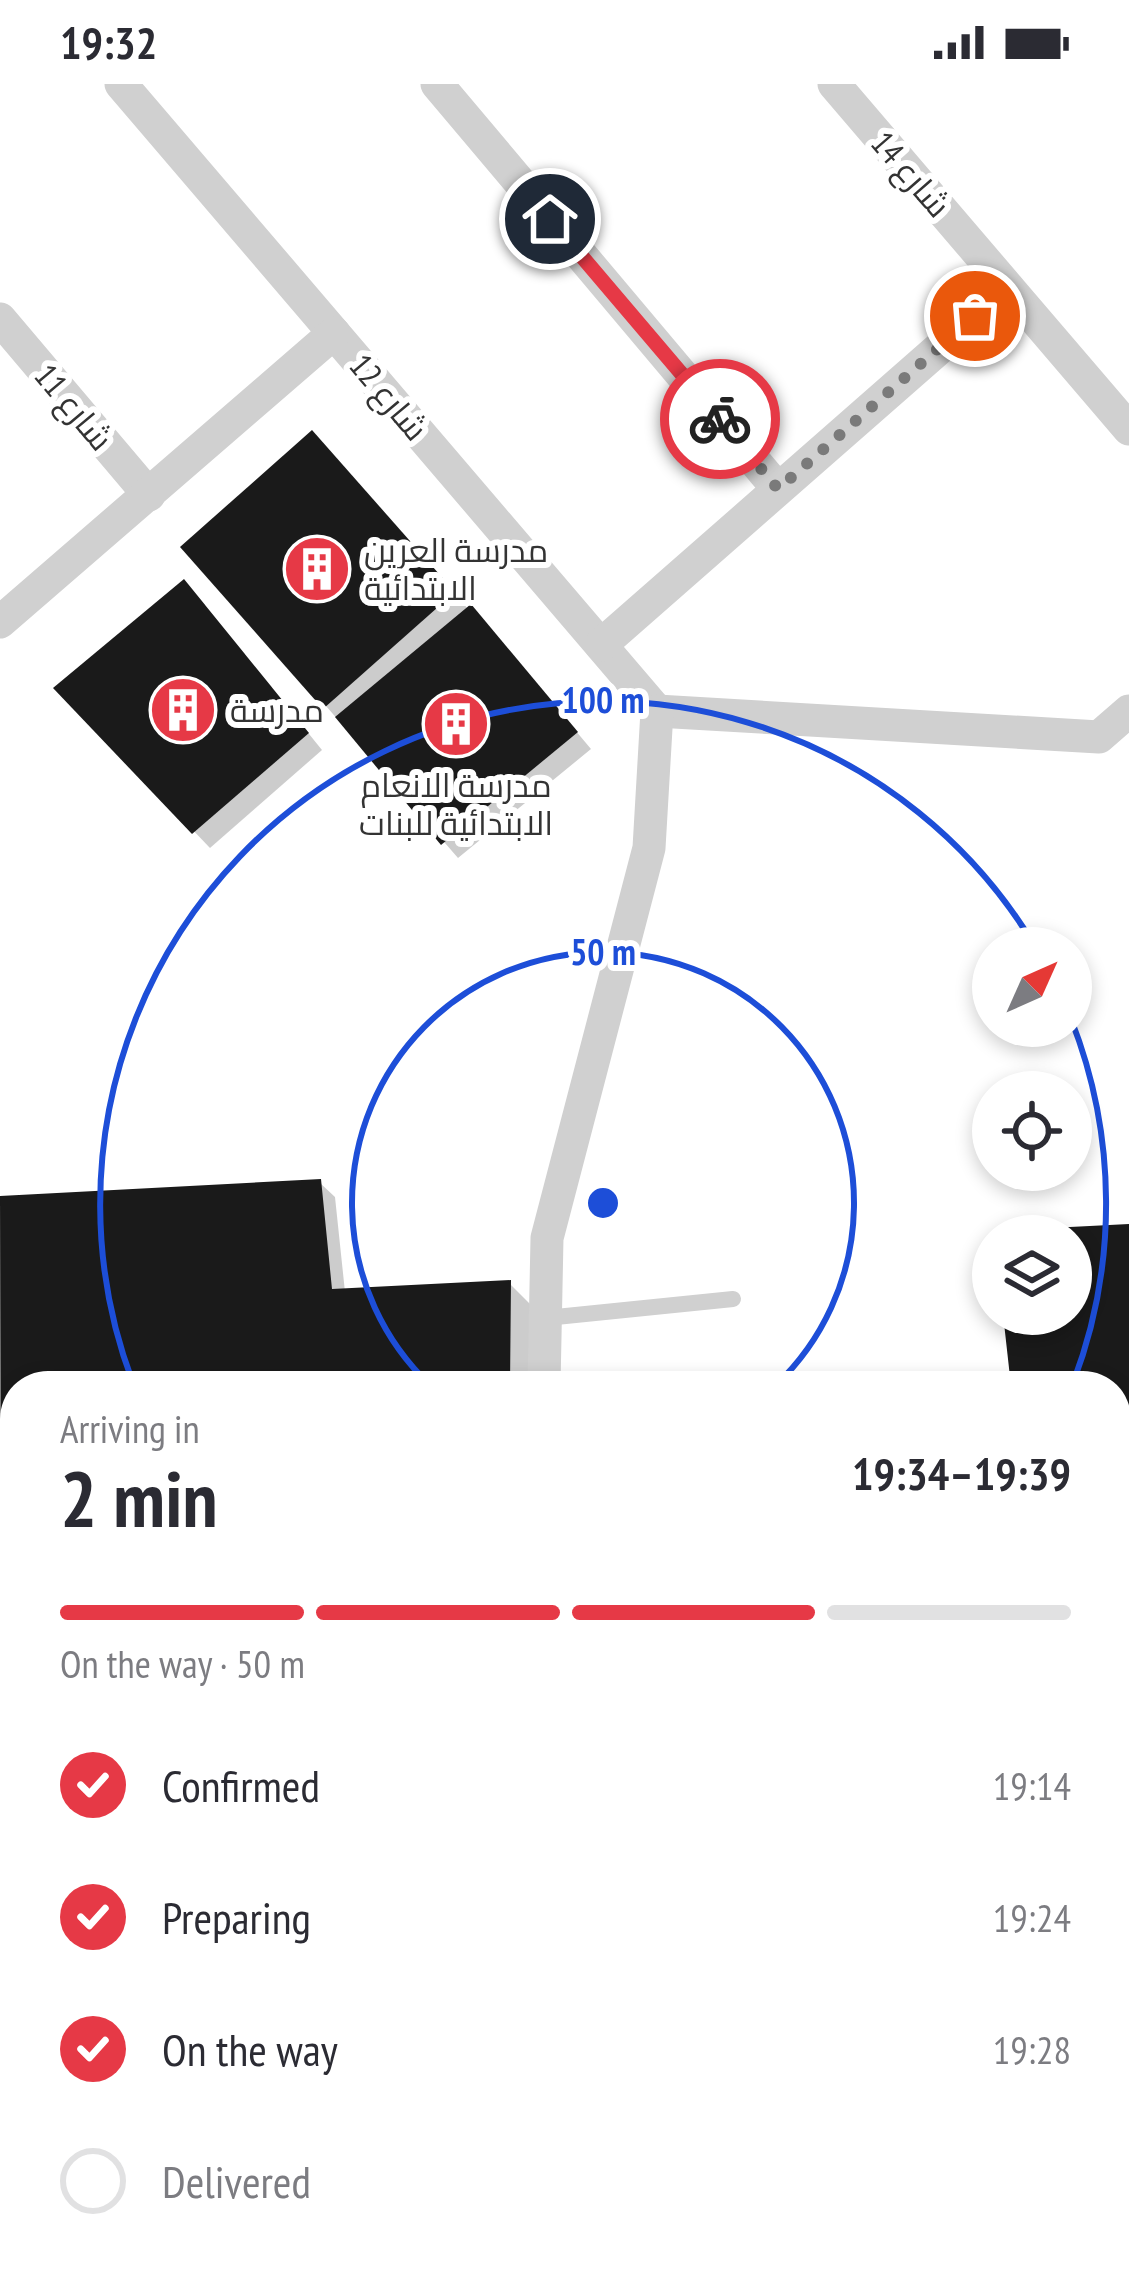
<!DOCTYPE html>
<html lang="en">
<head>
<meta charset="utf-8">
<style>
  :root { --surface:#fff; --page:#f2f2f3; --text:#2b2b33; --muted:#7c7c81; --line:#e1e1e2; --accent:#e63946 }
  body { margin:0; font-family:"PT Sans Narrow",Cairo,sans-serif; background:var(--page); color:var(--text); height:100vh; display:flex; flex-direction:column; font-size:45px; white-space:nowrap }
  * { box-sizing:border-box; margin:0 }
  p { font-size:39px; color:var(--muted) }
  .icon { flex:none; width:66px; height:66px; fill:none; stroke:currentColor; stroke-width:2; stroke-linecap:round; stroke-linejoin:round }
  .map { position:relative; flex:1; overflow:hidden }
  .panel { position:absolute; left:0px; top:1287px; width:1131px; height:903px; display:flex; flex-direction:column; background:var(--surface); border-radius:48px 48px 0 0; box-shadow:0 6px 18px #0003 }
  .panel>* { flex:none }
  .needle { width:78px; rotate:45deg }
  .controls { position:absolute; left:972px; top:843px; display:grid; gap:24px }
  .controls a { display:grid; place-items:center; width:120px; height:120px; border-radius:50%; background:var(--surface); box-shadow:0 6px 18px #0003; font-size:60px }
  .pin { position:absolute; display:grid; place-items:center; width:102px; height:102px; color:#fff; margin:-51px; border:6px solid #fff; border-radius:50%; box-shadow:0 3px 12px #0007 }
  .courier { position:absolute; display:grid; place-items:center; width:120px; height:120px; margin:-60px; border:9px solid #e63946; border-radius:50%; background:#fff; color:#222; box-shadow:0 3px 15px #0007 }
  .overview em { font-style:normal; font-weight:700 }
  .overview div { display:flex; flex-direction:column-reverse }
  .overview { display:flex; align-items:center; justify-content:space-between; height:204px; padding:0 60px }
  h1 { font-size:78px; font-weight:700; line-height:90px }
  .bar { display:grid; grid-template-columns:repeat(4,1fr); gap:18px 12px; align-content:center; height:144px; padding:0 60px }
  .bar i { height:15px; border-radius:9px; background:var(--line) }
  .bar .current { background:var(--accent) }
  .bar p { grid-column:span 4 }
  ol { padding:0 60px; list-style:none }
  li { display:flex; align-items:center; gap:36px; height:132px }
  li p { margin-inline-start:auto }
  li .icon { padding:12px; border-radius:50%; background:var(--accent); color:#fff; stroke-width:4 }
  li:last-child { color:var(--muted) }
  li i { width:66px; height:66px; border:6px solid var(--line); border-radius:50% }
  .status { display:flex; justify-content:space-between; align-items:center; height:84px; padding:0 60px; background:var(--surface); direction:ltr }
  .status svg { height:33px; fill:currentColor }
  .map>svg:first-child { display:block }
  .shadow { fill:#0003 }
  .building { fill:#1a1a1a }
  .lines { fill:none; stroke-linecap:round; stroke-linejoin:round }
  .lane { stroke:#d0d0d0; stroke-width:16 }
  .street { stroke:#d0d0d0; stroke-width:33 }
  .primary { stroke:#ababab; stroke-width:51 }
  .done { stroke:#7a7a7a; stroke-width:12; stroke-dasharray:0 21.6 }
  .route { stroke:#e63946; stroke-width:15 }
  .ring { fill:none; stroke:#1d4ed8; stroke-width:6 }
  .labels { text-anchor:middle; stroke-width:12; stroke-linejoin:round; paint-order:stroke }
  .street-label { font-size:33px; fill:#333; stroke:#fff }
  .poi-label { font-size:33px; fill:#333; stroke:#fff; text-anchor:start }
  .centre { fill:#1d4ed8; stroke:#fff; stroke-width:6 }
  .ring-label { font-size:36px; text-anchor:middle; font-weight:bold; fill:#1d4ed8; stroke:#fff; stroke-width:12; stroke-linejoin:round; paint-order:stroke }
</style>
</head>
<body>
<div class="status"><b>19:32</b><svg viewBox="0 0 49 12"><path d="M0 12V9h3v3zM5 12V6h3v6zM10 12V3h3v9zM15 12V0h3v12zM26 1h20v11H26zM47 4h2v5h-2z"/></svg></div>
<div class="map">
<svg width="1129" height="2189" viewBox="0 0 1129 2189">
  <rect width="100%" height="100%" fill="#fff"/>
  <g class="shadow">
    <polygon points="327,365 469,526 486,540 591,665 458,774 326,622"/>
    <polygon points="199,514 322,666 210,764 57,604"/>
    <polygon points="319,1098 335,1113 345,1208 509,1199 530,1220 529,1302 15,1302 15,1467 4,1456 0,1393 0,1115"/>
    <polygon points="1129,1143 1129,1418 1116,1419 1116,1302 1014,1302 1006,1230 1071,1230 1071,1152 996,1152"/>
  </g>
  <g class="building">
    <polygon points="312,346 455,508 323,625 180,463"/>
    <polygon points="184,495 309,649 192,750 53,604"/>
    <polygon points="471,520 578,648 441,761 335,633"/>
    <polygon points="321,1095 332,1205 511,1196 510,1302 15,1302 15,1457 1,1458 0,1112"/>
    <polygon points="1129,1140 1129,1395 1116,1397 1116,1302 1011,1302 1003,1230 1071,1230 1071,1152 993,1152 993,1147"/>
    <polygon points="556,2175 950,2175 948,2189 554,2189"/>
  </g>
  <g class="lines">
    <polyline class="lane" points="546,1234 733,1215"/>
    <g class="street">
      <polyline points="121,0 657,627"/>
      <polyline points="437,0 778,405"/>
      <polyline points="834,0 1129,345"/>
      <polyline points="0,235 149,411"/>
      <polyline points="0,538 334,249"/>
      <polyline points="601,561 1008,204"/>
      <polyline points="657,627 1099,653 1129,627"/>
      <polyline points="544,1302 547,1154 649,764 657,627"/>
      <polyline points="1116,2075 1129,2077"/>
      <polyline points="510,2189 512,2175"/>
      <polyline points="965,2189 967,2175"/>
    </g>
    <g class="primary">
      <polyline points="1116,1519 1129,1518"/>
      <polyline points="0,1577 15,1577"/>
      <polyline points="1116,1592 1129,1591"/>
      <polyline points="0,1667 15,1666"/>
    </g>
  </g>
  <g class="lines">
    <polyline class="done" points="720,335 778,405 975,232"/>
    <polyline class="route" points="550,135 720,335"/>
  </g>
  <g class="ring">
    <path d="M430 1301A251 251 0 1 1 776 1301"/>
    <path d="M133 1299A503 503 0 0 1 1036 864M1071 935A503 503 0 0 1 1073 1299"/>
  </g>
  <defs>
    <symbol id="building-disc" viewBox="-11 -11 22 22"><circle r="9.5" fill="#e63946" stroke="#fff"/><path d="M-4-6H4V6H1V3H-1V6H-4ZM-2.5-4.3h1.7v1.8h-1.7ZM.8-4.3h1.7v1.8H.8ZM-2.5-1h1.7V.8h-1.7ZM.8-1h1.7V.8H.8Z" fill="#fff"/></symbol>
  </defs>
  <g fill-rule="evenodd">
    <use href="#building-disc" x="279" y="447" width="76" height="76"/>
    <use href="#building-disc" x="145" y="588" width="76" height="76"/>
    <use href="#building-disc" x="418" y="602" width="76" height="76"/>
  </g>
  <g class="labels">
    <g class="street-label">
      <text transform="translate(911 90) rotate(49)" y="12">شارع 14</text>
      <text transform="translate(389 313) rotate(50)" y="12">شارع 12</text>
      <text transform="translate(74 323) rotate(50)" y="12">شارع 11</text>
    </g>
    <g class="poi-label">
      <text x="364" y="478">مدرسة العرين<tspan x="364" dy="38">الابتدائية</tspan></text>
      <text x="230" y="638">مدرسة</text>
      <text x="456" y="713" text-anchor="middle">مدرسة الانعام<tspan x="456" dy="38">الابتدائية للبنات</tspan></text>
    </g>
  </g>
  <circle cx="603" cy="1119" r="18" class="centre"/>
  <g class="ring-label">
    <text x="603" y="629">100 m</text>
    <text x="603" y="881">50 m</text>
  </g>
</svg>
<div class="controls">
<a><svg class="needle" viewBox="-14 -14 28 28"><path d="M0-13l5 13h-10z" fill="#e53935"/><path d="M0 13l5-13h-10z" fill="#7c7c81"/></svg></a>
<a><svg class="icon" aria-label="locate" viewBox="0 0 24 24"><circle cx="12" cy="12" r="6"/><path d="M12 2v4M12 18v4M2 12h4M18 12h4"/></svg></a>
<a><svg class="icon" aria-label="layers" viewBox="0 0 24 24"><path d="M12 4l9 5-9 5-9-5zM3 14l9 5 9-5"/></svg></a>
</div>
<div class="pin" style="left:975px;top:232px;background:#ea580c"><svg class="icon" aria-label="bag" viewBox="0 0 24 24"><path d="M5 8h14l-1 12H6zM9 8a3 3 0 0 1 6 0"/></svg></div>
<div class="pin" style="left:550px;top:135px;background:#1f2937"><svg class="icon" aria-label="home" viewBox="0 0 24 24"><path d="M3 11l9-7 9 7M6 9v11h12V9"/></svg></div>
<div class="courier" style="left:720px;top:335px"><svg class="icon" aria-label="bike" viewBox="0 0 24 24"><circle cx="6" cy="16" r="4"/><circle cx="18" cy="16" r="4"/><path d="M6 16l4-8h5l3 8M10 8l3 8H6M13 5h3"/></svg></div>
<section class="panel">
<div class="overview"><div><h1>2 min</h1><p>Arriving in</p></div><em>19:34–19:39</em></div>
<div class="bar"><i class="current"></i><i class="current"></i><i class="current"></i><i></i><p>On the way · 50 m</p></div>
<ol>
<li><svg class="icon" aria-label="check" viewBox="0 0 24 24"><path d="M5 12l5 5 9-10"/></svg>Confirmed<p>19:14</p></li>
<li><svg class="icon" aria-label="check" viewBox="0 0 24 24"><path d="M5 12l5 5 9-10"/></svg>Preparing<p>19:24</p></li>
<li><svg class="icon" aria-label="check" viewBox="0 0 24 24"><path d="M5 12l5 5 9-10"/></svg>On the way<p>19:28</p></li>
<li><i></i>Delivered</li>
</ol>
</section>
</div>
</body>
</html>
